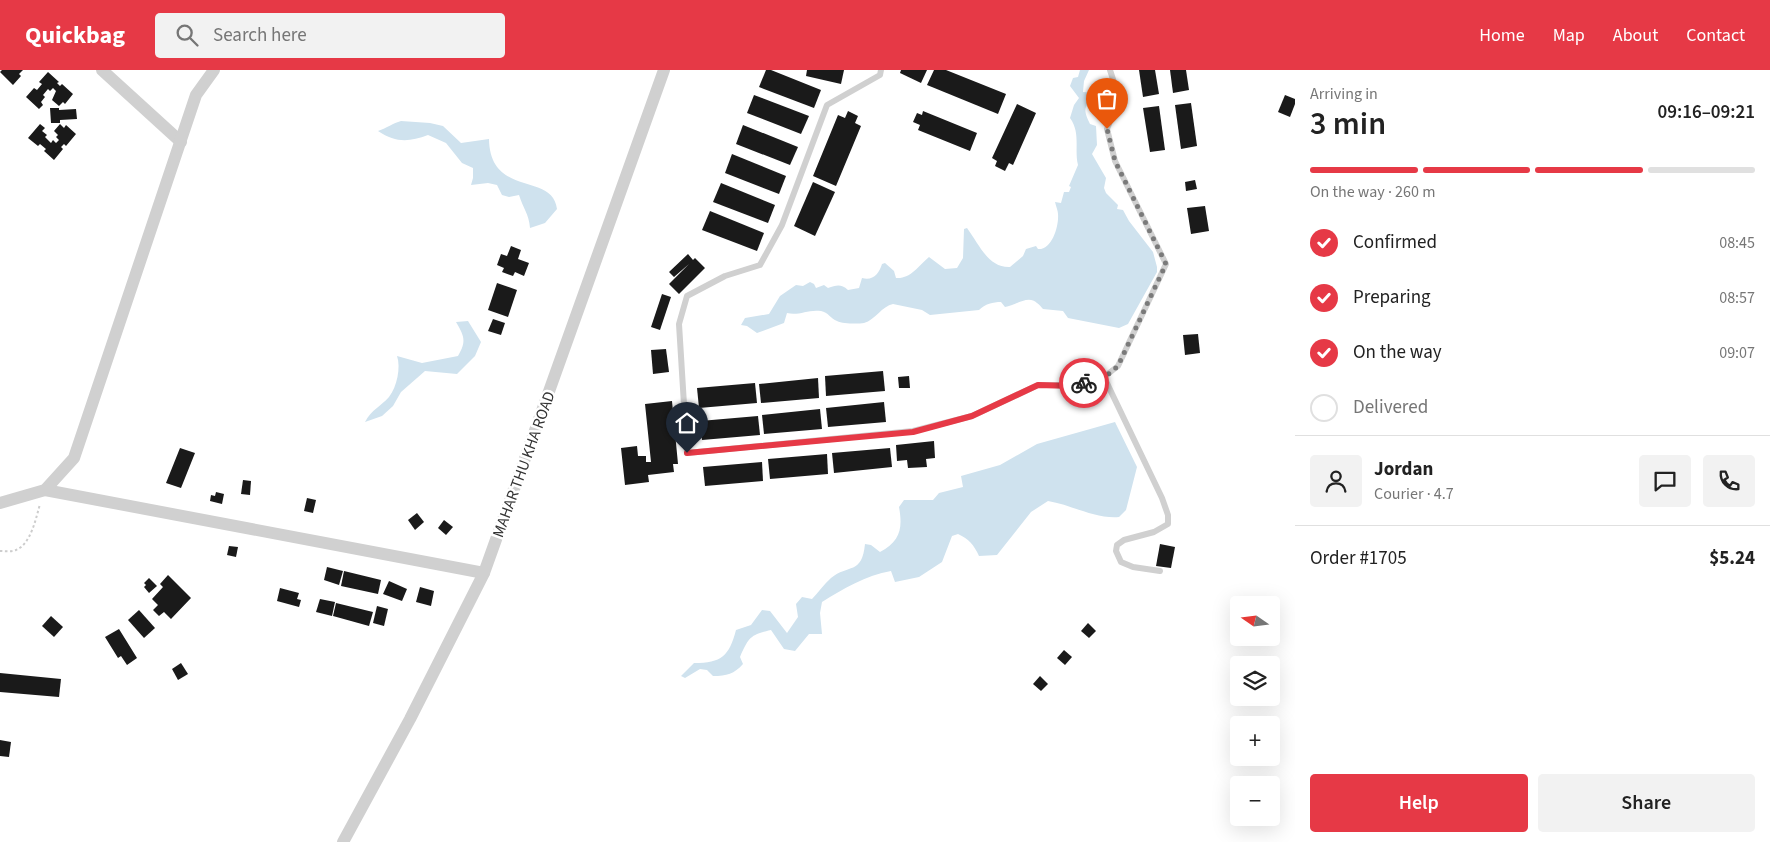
<!DOCTYPE html>
<html lang="en">
<head>
<meta charset="utf-8">
<style>
  :root { --surface:#fff; --page:#f2f2f2; --text:#222; --muted:#767676; --line:#e0e0e0; --accent:#e63946 }
  body { margin:0; font-family:"Source Sans 3",sans-serif; background:var(--page); color:var(--text); height:100vh; display:flex; flex-direction:column; font-size:19px; white-space:nowrap }
  * { box-sizing:border-box; margin:0 }
  p { font-size:16px; color:var(--muted) }
  .icon { flex:none; width:28px; height:28px; fill:none; stroke:currentColor; stroke-width:2; stroke-linecap:round; stroke-linejoin:round }
  .map { position:relative; flex:1; overflow:hidden }
  .panel { display:flex; flex-direction:column; background:var(--surface); width:475px }
  .panel>* { flex:none }
  .needle { width:32px; rotate:284deg }
  .fabs { position:absolute; left:1230px; top:526px; display:grid; gap:10px }
  .fabs a { display:grid; place-items:center; width:50px; height:50px; border-radius:5px; background:var(--surface); box-shadow:0 5px 20px #0002; font-size:25px }
  .pin { position:absolute; display:grid; place-items:center; width:42px; height:42px; color:#fff; margin:-51px -21px; border-radius:50% 50% 50% 0; rotate:-45deg; box-shadow:0 0 5px #0007 }
  .pin .icon { rotate:45deg }
  .courier { position:absolute; display:grid; place-items:center; width:50px; height:50px; margin:-25px; border:4px solid #e63946; border-radius:50%; background:#fff; color:#222; box-shadow:0 1px 6px #0007 }
  .head em { font-style:normal; font-weight:600 }
  .head div { display:flex; flex-direction:column-reverse }
  .head { display:flex; align-items:center; justify-content:space-between; height:85px; padding:0 15px }
  h1 { font-size:32px; font-weight:600; line-height:38px }
  .bar { display:grid; grid-template-columns:repeat(4,1fr); gap:8px 5px; align-content:center; height:60px; padding:0 15px }
  .bar i { height:6px; border-radius:4px; background:var(--line) }
  .bar .current { background:var(--accent) }
  .bar p { grid-column:span 4 }
  .line { display:flex; align-items:center; gap:12px; padding:0 15px; border-top:1px solid var(--line) }
  .line div { flex:1 }
  .round { display:grid; place-items:center; flex:none; width:52px; height:52px; border-radius:5px; background:var(--page) }
  ol { padding:0 15px; list-style:none }
  li { display:flex; align-items:center; gap:15px; height:55px }
  li p { margin-inline-start:auto }
  li .icon { padding:5px; border-radius:50%; background:var(--accent); color:#fff; stroke-width:4 }
  li:last-child { color:var(--muted) }
  li i { width:28px; height:28px; border:2px solid var(--line); border-radius:50% }
  .cta { display:flex; gap:10px; margin-top:auto; padding:10px 15px }
  .cta a { flex:1; height:58px; border-radius:5px; background:var(--accent); color:#fff; font-size:20px; font-weight:600; line-height:58px; text-align:center }
  .cta a+a { background:var(--page); color:var(--text) }
  header { display:flex; align-items:center; gap:30px; box-sizing:border-box; height:70px; padding:0 25px; background:var(--accent); color:#fff }
  header strong { font-size:24px }
  nav { display:flex; gap:28px; margin-inline-start:auto; font-size:18px }
  .search { width:350px; height:45px; background:var(--page); display:flex; align-items:center; gap:12px; box-sizing:border-box; padding:0 18px; border-radius:5px; color:var(--muted); font-size:19px }
  main { display:flex; flex:1; min-height:0 }
  .map>svg:first-child { display:block }
  .water { fill:#cfe2ee }
  .building { fill:#1a1a1a }
  .lines { fill:none; stroke-linecap:round; stroke-linejoin:round }
  .path { stroke:#cdcdcd; stroke-width:2; stroke-dasharray:2.5 2.5; stroke-linecap:butt }
  .service { stroke:#d0d0d0; stroke-width:6 }
  .minor { stroke:#d0d0d0; stroke-width:12 }
  .done { stroke:#7a7a7a; stroke-width:5; stroke-dasharray:0 9 }
  .route { stroke:#e63946; stroke-width:6 }
  .labels { text-anchor:middle; stroke-width:5; stroke-linejoin:round; paint-order:stroke }
  .street-label { font-size:16px; fill:#333; stroke:#fff }
</style>
</head>
<body>
<header>
<strong>Quickbag</strong>
<div class="search"><svg class="icon" aria-label="search" viewBox="0 0 24 24"><circle cx="10" cy="10" r="6"/><path d="M15 15l6 6"/></svg>Search here</div>
<nav><a>Home</a><a>Map</a><a>About</a><a>Contact</a></nav>
</header>
<main>
<div class="map">
<svg width="1295" height="772" viewBox="0 0 1295 772">
  <rect width="100%" height="100%" fill="#fff"/>
  <g class="water">
    <path d="M1080,0H1089L1084,11L1083,22L1097,23C1088,37 1080,34 1090,54L1096,56L1097,75L1092,84L1106,108L1104,118L1106,123L1118,135L1117,139L1123,140L1129,151L1153,182L1157,197V202L1128,254L1119,258L1068,248L1063,241L1043,239C1041,237 1040,235 1037,233C1028,224 1015,236 1005,237L1001,232C993,232 985,234 979,240L930,245L922,240L893,234C882,236 875,250 864,253C858,254 843,254 837,251C831,249 828,242 821,241C808,239 799,246 787,243L784,253L757,263L747,256L741,255L745,248L769,244L780,226L796,215L803,216L810,212L814,214L816,218L824,215L828,218C837,215 841,214 848,220L859,218L862,208C873,211 879,204 882,194L885,193L894,201L896,208C911,209 918,196 929,187L945,199L957,198L963,188L964,159L967,158C979,174 988,198 1010,197L1023,186L1026,179L1036,176L1038,179C1052,180 1059,156 1058,144C1058,141 1056,136 1055,132L1061,133L1064,122H1069L1071,117L1069,116L1078,95C1074,80 1081,63 1070,48L1074,35L1079,28L1070,16L1073,8L1078,7Z"/>
    <path d="M401,51L430,53L443,56L461,73L489,69C490,128 553,102 557,139L545,153L530,158C529,144 523,138 519,125L509,127L502,125L497,115L488,113L471,115L473,108V98L462,93L446,73L428,65C409,72 396,73 378,61C387,58 393,53 401,51Z"/>
    <path d="M468,251L481,272L475,286L457,304L425,301L401,322L393,336L382,346L365,352C372,339 380,337 389,327C397,317 401,297 397,286L422,293L458,286C467,271 464,266 456,252Z"/>
    <path d="M1115,352L1137,397L1126,440L1119,447C1095,449 1072,435 1048,431L1031,442L997,485L979,486C974,475 969,469 958,464L952,466L942,492L919,507L895,512L891,501C866,505 843,519 822,532L820,543L822,564H809L795,581L784,579L771,560C750,565 749,567 740,587L743,594C734,604 727,606 713,606L707,600L700,599L685,608L681,606L694,593C722,593 729,586 736,560L751,555L762,540L770,541L787,563L798,547L796,534L802,527L812,529C818,523 824,514 831,508C848,494 862,505 865,474L871,475L880,482C900,471 903,459 899,437L904,430H933L939,423L963,417L961,406L1000,395L1037,374Z"/>
  </g>
  <g class="building">
    <polygon points="2,0 23,0 19,4 21,6 13,15 0,2"/>
    <polygon points="766,0 771,0 821,20 814,38 759,17"/>
    <polygon points="807,0 844,0 841,14 806,6"/>
    <polygon points="901,0 927,0 921,13 900,3"/>
    <polygon points="934,0 946,0 1006,24 998,44 927,15"/>
    <polygon points="1139,0 1155,0 1159,24 1143,27"/>
    <polygon points="1170,0 1186,0 1189,20 1173,23"/>
    <polygon points="48,2 59,12 57,13 60,16 62,14 73,24 65,34 63,32 59,36 52,30 56,21 53,18 50,21 48,19 43,25 45,27 41,32 43,35 39,39 26,27 34,18 37,20 42,14 39,12"/>
    <polygon points="754,25 809,46 801,64 747,43"/>
    <polygon points="1285,25 1295,29 1295,34 1290,47 1278,42"/>
    <polygon points="1191,33 1197,76 1181,79 1175,35"/>
    <polygon points="1017,34 1036,43 1013,95 1009,93 1005,101 995,96 997,91 992,88"/>
    <polygon points="1159,36 1165,80 1150,82 1143,38"/>
    <polygon points="50,38 59,38 59,40 76,39 77,49 60,50 60,53 51,53"/>
    <polygon points="848,41 858,46 855,53 861,56 836,116 813,106 838,45 845,48"/>
    <polygon points="923,41 977,63 970,81 918,60 920,55 913,52 917,43 922,45"/>
    <polygon points="40,54 45,58 42,61 47,65 45,67 51,73 53,70 56,73 59,70 56,67 58,65 54,61 60,54 64,58 66,55 76,64 66,76 64,74 61,77 63,79 54,90 44,81 46,79 40,74 38,76 28,68"/>
    <polygon points="743,55 798,77 790,95 736,74"/>
    <polygon points="732,84 786,106 779,124 725,103"/>
    <polygon points="1195,110 1197,119 1186,121 1185,112"/>
    <polygon points="813,112 835,122 815,166 794,156"/>
    <polygon points="721,113 775,135 768,153 713,132"/>
    <polygon points="1205,136 1209,161 1191,164 1187,138"/>
    <polygon points="710,141 764,163 757,181 702,160"/>
    <polygon points="511,176 521,180 518,189 529,193 524,206 515,202 513,206 502,202 504,198 497,195 501,184 507,186"/>
    <polygon points="688,184 693,190 695,188 705,198 679,224 669,214 689,194 674,207 669,202"/>
    <polygon points="497,213 517,220 508,247 488,240"/>
    <polygon points="662,224 671,227 660,260 651,257"/>
    <polygon points="493,249 505,253 501,265 488,261"/>
    <polygon points="1198,264 1200,283 1185,285 1183,265"/>
    <polygon points="666,279 669,302 653,304 651,280"/>
    <polygon points="883,301 885,321 826,326 825,306"/>
    <polygon points="909,306 910,318 899,318 898,307"/>
    <polygon points="818,308 819,328 761,333 759,314"/>
    <polygon points="755,313 757,333 699,338 697,318"/>
    <polygon points="672,331 678,394 673,394 674,402 648,405 649,412 625,415 621,378 637,376 638,386 646,386 646,392 651,392 645,334"/>
    <polygon points="884,332 886,352 828,357 826,338"/>
    <polygon points="820,339 822,359 764,364 762,345"/>
    <polygon points="758,346 760,365 702,370 700,351"/>
    <polygon points="934,371 935,388 926,389 927,397 908,398 907,390 897,391 896,375"/>
    <polygon points="180,378 195,383 181,418 166,413"/>
    <polygon points="890,378 892,397 834,403 832,383"/>
    <polygon points="827,384 828,404 770,409 768,389"/>
    <polygon points="762,392 763,411 705,416 703,397"/>
    <polygon points="243,410 251,411 250,425 241,424"/>
    <polygon points="216,422 224,424 222,434 210,431 211,425 215,426"/>
    <polygon points="307,428 316,430 313,443 304,441"/>
    <polygon points="417,443 424,452 415,460 408,450"/>
    <polygon points="444,450 453,457 446,465 438,458"/>
    <polygon points="1160,474 1175,477 1171,498 1156,496"/>
    <polygon points="229,476 238,477 236,487 227,485"/>
    <polygon points="327,497 343,501 339,515 324,510"/>
    <polygon points="344,501 381,510 378,524 341,516"/>
    <polygon points="168,505 191,528 171,549 164,542 159,546 153,540 158,535 152,529 163,517 160,514"/>
    <polygon points="149,508 157,516 149,523 144,517 146,515 144,513"/>
    <polygon points="389,511 407,519 402,531 383,524"/>
    <polygon points="420,517 434,521 431,536 416,532"/>
    <polygon points="280,518 299,523 297,529 301,530 299,537 277,531"/>
    <polygon points="320,529 335,532 332,546 316,542"/>
    <polygon points="336,533 373,542 369,556 333,546"/>
    <polygon points="377,536 388,539 384,556 373,553"/>
    <polygon points="139,540 155,558 144,568 128,550"/>
    <polygon points="51,546 63,557 54,567 42,556"/>
    <polygon points="1088,553 1096,561 1089,568 1081,561"/>
    <polygon points="119,559 137,588 127,595 121,586 118,588 105,567"/>
    <polygon points="1064,580 1072,587 1065,595 1057,588"/>
    <polygon points="181,593 188,604 178,610 172,599"/>
    <polygon points="0,603 61,609 59,627 0,622"/>
    <polygon points="1040,606 1048,614 1041,621 1033,614"/>
    <polygon points="0,670 11,672 9,687 0,686"/>
  </g>
  <g class="lines">
    <path class="path" d="M0,481C5,481 12,482 16,480C31,474 36,448 40,434"/>
    <g class="service">
      <polyline points="881,0 880,5 827,35 782,155 760,195 725,206 687,226 679,254 687,383 913,361 972,346 1038,315 1073,315 1104,307 1118,296 1166,194 1115,91 1107,59 1119,28 1110,0"/>
      <polyline points="1104,307 1162,428 1168,445 1168,454 1154,462 1124,470 1117,475 1116,481 1121,492 1133,497 1160,501"/>
    </g>
    <g class="minor">
      <polyline points="102,0 181,72"/>
      <polyline points="45,420 484,503"/>
      <polyline points="0,433 45,420 74,388 196,25 214,0"/>
      <polyline points="343,772 410,649 484,503 664,0"/>
    </g>
  </g>
  <g class="lines">
    <polyline class="done" points="1084,313 1104,308 1118,296 1166,194 1115,91 1107,59"/>
    <polyline class="route" points="687,383 913,362 972,346 1038,315 1073,316 1084,313"/>
  </g>
  <g class="labels">
    <g class="street-label">
      <text transform="translate(523 394) rotate(-70)" y="6">MAHAR THU KHA ROAD</text>
    </g>
  </g>
</svg>
<div class="fabs">
<a><svg class="needle" viewBox="-14 -14 28 28"><path d="M0-13l5 13h-10z" fill="#e53935"/><path d="M0 13l5-13h-10z" fill="#767676"/></svg></a>
<a><svg class="icon" aria-label="layers" viewBox="0 0 24 24"><path d="M12 4l9 5-9 5-9-5zM3 14l9 5 9-5"/></svg></a>
<a>+</a>
<a>−</a>
</div>
<div class="pin" style="left:1107px;top:59px;background:#ea580c"><svg class="icon" aria-label="bag" viewBox="0 0 24 24"><path d="M5 8h14l-1 12H6zM9 8a3 3 0 0 1 6 0"/></svg></div>
<div class="pin" style="left:687px;top:383px;background:#1f2937"><svg class="icon" aria-label="home" viewBox="0 0 24 24"><path d="M3 11l9-7 9 7M6 9v11h12V9"/></svg></div>
<div class="courier" style="left:1084px;top:313px"><svg class="icon" aria-label="bike" viewBox="0 0 24 24"><circle cx="6" cy="16" r="4"/><circle cx="18" cy="16" r="4"/><path d="M6 16l4-8h5l3 8M10 8l3 8H6M13 5h3"/></svg></div>
</div>
<section class="panel">
<div class="head"><div><h1>3 min</h1><p>Arriving in</p></div><em>09:16–09:21</em></div>
<div class="bar"><i class="current"></i><i class="current"></i><i class="current"></i><i></i><p>On the way · 260 m</p></div>
<ol>
<li><svg class="icon" aria-label="check" viewBox="0 0 24 24"><path d="M5 12l5 5 9-10"/></svg>Confirmed<p>08:45</p></li>
<li><svg class="icon" aria-label="check" viewBox="0 0 24 24"><path d="M5 12l5 5 9-10"/></svg>Preparing<p>08:57</p></li>
<li><svg class="icon" aria-label="check" viewBox="0 0 24 24"><path d="M5 12l5 5 9-10"/></svg>On the way<p>09:07</p></li>
<li><i></i>Delivered</li>
</ol>
<div class="line" style="height:90px"><a class="round"><svg class="icon" aria-label="person" viewBox="0 0 24 24"><circle cx="12" cy="8" r="4"/><path d="M4 21q1-7 8-7t8 7"/></svg></a><div><b>Jordan</b><p>Courier · 4.7</p></div><a class="round"><svg class="icon" aria-label="chat" viewBox="0 0 24 24"><path d="M4 5h16v11H9l-5 4z"/></svg></a><a class="round"><svg class="icon" aria-label="phone" viewBox="0 0 24 24"><path d="M5 4h4l2 5-3 2q2 4 5 5l2-3 5 2v4C11 20 4 13 5 4z"/></svg></a></div>
<div class="line" style="height:65px"><div>Order #1705</div><b>$5.24</b></div>
<div class="cta"><a>Help</a><a>Share</a></div>
</section>
</main>
</body>
</html>
